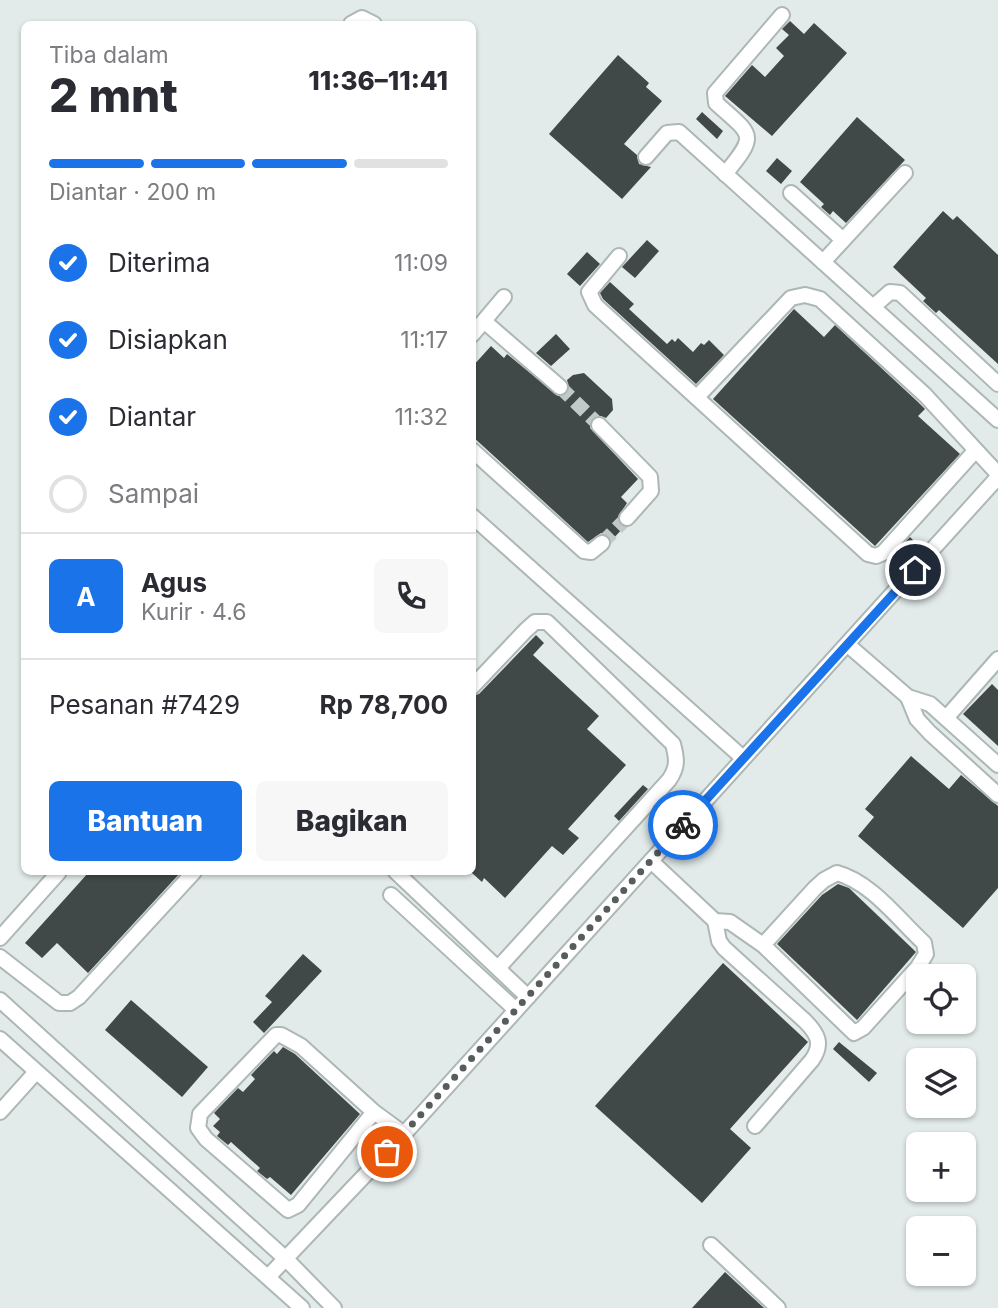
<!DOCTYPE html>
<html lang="id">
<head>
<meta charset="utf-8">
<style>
  :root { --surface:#fff; --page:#f7f7f7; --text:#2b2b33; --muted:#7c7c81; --line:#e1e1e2; --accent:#1a73e8 }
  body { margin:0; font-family:Inter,sans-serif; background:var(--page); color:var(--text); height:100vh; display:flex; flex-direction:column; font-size:26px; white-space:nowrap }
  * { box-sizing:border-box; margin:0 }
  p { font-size:23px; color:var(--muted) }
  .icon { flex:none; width:38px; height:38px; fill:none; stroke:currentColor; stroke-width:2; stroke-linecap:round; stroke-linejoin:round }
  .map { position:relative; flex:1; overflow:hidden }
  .panel { position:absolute; left:21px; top:21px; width:455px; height:854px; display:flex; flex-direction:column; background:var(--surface); border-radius:10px; box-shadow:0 2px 5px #0004 }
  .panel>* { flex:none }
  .fabs { position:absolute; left:906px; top:964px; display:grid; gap:14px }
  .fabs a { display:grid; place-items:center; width:70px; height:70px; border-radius:10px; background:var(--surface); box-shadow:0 2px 5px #0004; font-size:35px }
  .pin { position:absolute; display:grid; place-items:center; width:60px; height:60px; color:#fff; margin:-30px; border:4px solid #fff; border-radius:50%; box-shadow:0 2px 7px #0007 }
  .courier { position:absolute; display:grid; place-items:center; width:70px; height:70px; margin:-35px; border:5px solid #1a73e8; border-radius:50%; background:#fff; color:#222; box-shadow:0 2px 9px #0007 }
  .overview em { font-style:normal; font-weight:800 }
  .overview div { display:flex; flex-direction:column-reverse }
  .overview { display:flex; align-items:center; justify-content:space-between; height:119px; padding:0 28px }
  h1 { font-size:46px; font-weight:800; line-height:52px }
  .bar { display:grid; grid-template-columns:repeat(4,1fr); gap:10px 7px; align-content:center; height:84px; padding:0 28px }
  .bar i { height:9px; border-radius:5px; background:var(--line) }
  .bar .active { background:var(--accent) }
  .bar p { grid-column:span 4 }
  .line { display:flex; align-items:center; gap:18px; padding:0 28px; border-top:2px solid var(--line) }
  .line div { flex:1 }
  .round { display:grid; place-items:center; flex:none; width:74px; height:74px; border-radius:10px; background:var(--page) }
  ol { padding:0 28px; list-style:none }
  li { display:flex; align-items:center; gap:21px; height:77px }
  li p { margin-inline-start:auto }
  li .icon { padding:7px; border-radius:50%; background:var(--accent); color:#fff; stroke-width:4 }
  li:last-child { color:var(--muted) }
  li i { width:38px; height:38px; border:4px solid var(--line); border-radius:50% }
  .primary-button { display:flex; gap:14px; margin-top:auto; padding:14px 28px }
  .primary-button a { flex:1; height:80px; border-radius:10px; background:var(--accent); color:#fff; font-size:28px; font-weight:800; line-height:80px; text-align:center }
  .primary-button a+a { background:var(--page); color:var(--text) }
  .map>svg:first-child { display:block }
  .building { fill:#414948 }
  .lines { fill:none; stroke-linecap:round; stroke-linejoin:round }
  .minor-tunnel { stroke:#c2cac9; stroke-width:14; stroke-dasharray:14 7; stroke-linecap:butt }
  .minor-casing { stroke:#adb7b6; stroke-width:18 }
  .minor { stroke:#fff; stroke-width:14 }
  .done { stroke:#575d5c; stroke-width:7; stroke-dasharray:0 12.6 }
  .route { stroke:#1a73e8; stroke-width:9 }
</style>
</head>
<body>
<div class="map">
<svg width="998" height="1308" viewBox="0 0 998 1308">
  <rect width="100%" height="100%" fill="#e2ebea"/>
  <g class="building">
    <polygon points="790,21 804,34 814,23 847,53 772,136 725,96 752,65 765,77 784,56 776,48 789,35 782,29"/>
    <polygon points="618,55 649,83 646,87 662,101 624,144 637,155 639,164 651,167 622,199 549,134"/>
    <polygon points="702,112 723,131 717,139 696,119"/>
    <polygon points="857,117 905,160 846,223 833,211 830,215 821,207 824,204 800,182"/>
    <polygon points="777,158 792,171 781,184 766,171"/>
    <polygon points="943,211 953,220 957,216 998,255 998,364 939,310 936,313 923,301 926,298 893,267"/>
    <polygon points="647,240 659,251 635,278 622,267"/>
    <polygon points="587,252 600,264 580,286 567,274"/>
    <polygon points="610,282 634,304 629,309 667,344 672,339 675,342 678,338 693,352 701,343 704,345 709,340 724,355 696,384 603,299 600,293"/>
    <polygon points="794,309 824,337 835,325 918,402 925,409 918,416 960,454 875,546 713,399"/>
    <polygon points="556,334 570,349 551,366 536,353"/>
    <polygon points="491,346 504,358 507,354 558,396 568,393 569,388 567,380 573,375 584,373 612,399 613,410 606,418 601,416 593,418 590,428 638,479 621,497 627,503 618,517 624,527 611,541 609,536 601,533 588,542 472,436 472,367"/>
    <polygon points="910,537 915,542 893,567 887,561"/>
    <polygon points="536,635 544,643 533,655 599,716 587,729 626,765 568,829 579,838 563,855 552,846 505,898 484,878 482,882 472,873 472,696 479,694"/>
    <polygon points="992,684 998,690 998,746 963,714"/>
    <polygon points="911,756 949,789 961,775 998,806 998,888 963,928 858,836 874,817 865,809"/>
    <polygon points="643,785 648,789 619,821 614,816"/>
    <polygon points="89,872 181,872 88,973 57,943 42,958 25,943"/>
    <polygon points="838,884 849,888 916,952 857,1020 777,944 822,895"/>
    <polygon points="303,954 322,971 264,1033 253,1022 272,1002 265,996"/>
    <polygon points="723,963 808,1042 730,1129 751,1148 702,1203 595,1106"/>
    <polygon points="131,1000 208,1067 182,1097 105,1030"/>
    <polygon points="839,1042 877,1073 869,1082 833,1049"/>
    <polygon points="283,1047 295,1054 360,1114 291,1195 270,1177 267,1179 257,1171 260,1168 231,1142 228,1145 217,1136 220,1132 213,1126 220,1119 214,1113 238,1088 243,1092 255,1079 251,1075 274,1051 277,1054"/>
    <polygon points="725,1272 764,1308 692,1308"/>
  </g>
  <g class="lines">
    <g class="minor-tunnel">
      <polyline points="560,387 599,425"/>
      <polyline points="602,543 627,518"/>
    </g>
    <defs>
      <g id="minor">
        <polyline points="351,24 362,18 374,24"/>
        <polyline points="646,157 667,133 679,132 998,420"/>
        <path d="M725,174C758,134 753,136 716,103L715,93L782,15"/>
        <polyline points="791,193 843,240"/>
        <polyline points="619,256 589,292 595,305 868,554 876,556 883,553 975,451"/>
        <polyline points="823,262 905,173"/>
        <polyline points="873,307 890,292 900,293 998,384"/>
        <polyline points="485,322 560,387"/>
        <polyline points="472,335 504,297"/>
        <polyline points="697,397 791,298 805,295 820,299 925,395 998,474"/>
        <polyline points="599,425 650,477 651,491 627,518"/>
        <polyline points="472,450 584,551 591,552 602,543"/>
        <polyline points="472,516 743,758"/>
        <polyline points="848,645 908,697 930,704 998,765"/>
        <path d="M472,687L526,630L535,622H547L673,744C677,759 678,767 669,780L499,967"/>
        <polyline points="908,697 917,719 930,733 998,795"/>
        <polyline points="947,717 998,659"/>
        <path d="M651,861L715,921L730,922L763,945L854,1033L863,1028L918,967L926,954L924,943C899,920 871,882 837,873L824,880L815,888L763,945"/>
        <polyline points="396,872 528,997"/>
        <polyline points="391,895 516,1010"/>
        <path d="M715,921L719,941L724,948L805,1021C818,1034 823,1044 812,1060L755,1126"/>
        <polyline points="0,938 59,872"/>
        <polyline points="0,957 59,1003 70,1003 79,997 194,872"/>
        <polyline points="0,1000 286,1259 334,1308"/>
        <polyline points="0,1039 302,1308"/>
        <polyline points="0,1112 36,1072"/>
        <polyline points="374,1112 298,1205 288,1210 206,1139 198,1128 200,1114 276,1035 281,1035 301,1046 374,1112 404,1134"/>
        <polyline points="711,1245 778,1308"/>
        <polyline points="268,1277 404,1134 998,477"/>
      </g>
    </defs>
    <use href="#minor" class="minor-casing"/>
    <use href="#minor" class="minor"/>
  </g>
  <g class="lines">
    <polyline class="done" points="387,1152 683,825"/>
    <polyline class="route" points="683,825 915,570"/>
  </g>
</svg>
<div class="fabs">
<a><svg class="icon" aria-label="locate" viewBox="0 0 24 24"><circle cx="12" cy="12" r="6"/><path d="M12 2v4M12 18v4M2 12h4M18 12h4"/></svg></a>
<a><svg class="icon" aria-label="layers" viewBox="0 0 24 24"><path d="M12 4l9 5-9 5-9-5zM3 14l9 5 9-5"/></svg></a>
<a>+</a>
<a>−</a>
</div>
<div class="pin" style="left:387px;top:1152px;background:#ea580c"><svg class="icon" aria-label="bag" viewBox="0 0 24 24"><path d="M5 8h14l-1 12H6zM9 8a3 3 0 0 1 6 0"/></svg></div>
<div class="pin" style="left:915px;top:570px;background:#1f2937"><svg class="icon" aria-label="home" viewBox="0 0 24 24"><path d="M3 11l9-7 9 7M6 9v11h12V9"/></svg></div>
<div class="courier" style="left:683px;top:825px"><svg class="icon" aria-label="bike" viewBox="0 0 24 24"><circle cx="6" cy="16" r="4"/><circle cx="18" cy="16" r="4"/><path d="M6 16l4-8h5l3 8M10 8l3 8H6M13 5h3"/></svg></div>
<section class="panel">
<div class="overview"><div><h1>2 mnt</h1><p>Tiba dalam</p></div><em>11:36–11:41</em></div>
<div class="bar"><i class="active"></i><i class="active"></i><i class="active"></i><i></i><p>Diantar · 200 m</p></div>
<ol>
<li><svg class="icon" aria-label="check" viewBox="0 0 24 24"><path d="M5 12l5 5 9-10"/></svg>Diterima<p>11:09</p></li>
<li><svg class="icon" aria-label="check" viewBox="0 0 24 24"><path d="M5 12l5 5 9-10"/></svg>Disiapkan<p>11:17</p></li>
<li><svg class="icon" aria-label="check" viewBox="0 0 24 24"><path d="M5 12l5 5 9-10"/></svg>Diantar<p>11:32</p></li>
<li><i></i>Sampai</li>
</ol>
<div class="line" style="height:126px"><b class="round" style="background:var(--accent);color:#fff">A</b><div><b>Agus</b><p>Kurir · 4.6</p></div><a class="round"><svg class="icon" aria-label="phone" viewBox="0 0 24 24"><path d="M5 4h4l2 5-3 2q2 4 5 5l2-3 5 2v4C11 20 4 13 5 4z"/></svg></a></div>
<div class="line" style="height:91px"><div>Pesanan #7429</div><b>Rp 78,700</b></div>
<div class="primary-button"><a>Bantuan</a><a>Bagikan</a></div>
</section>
</div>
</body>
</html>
